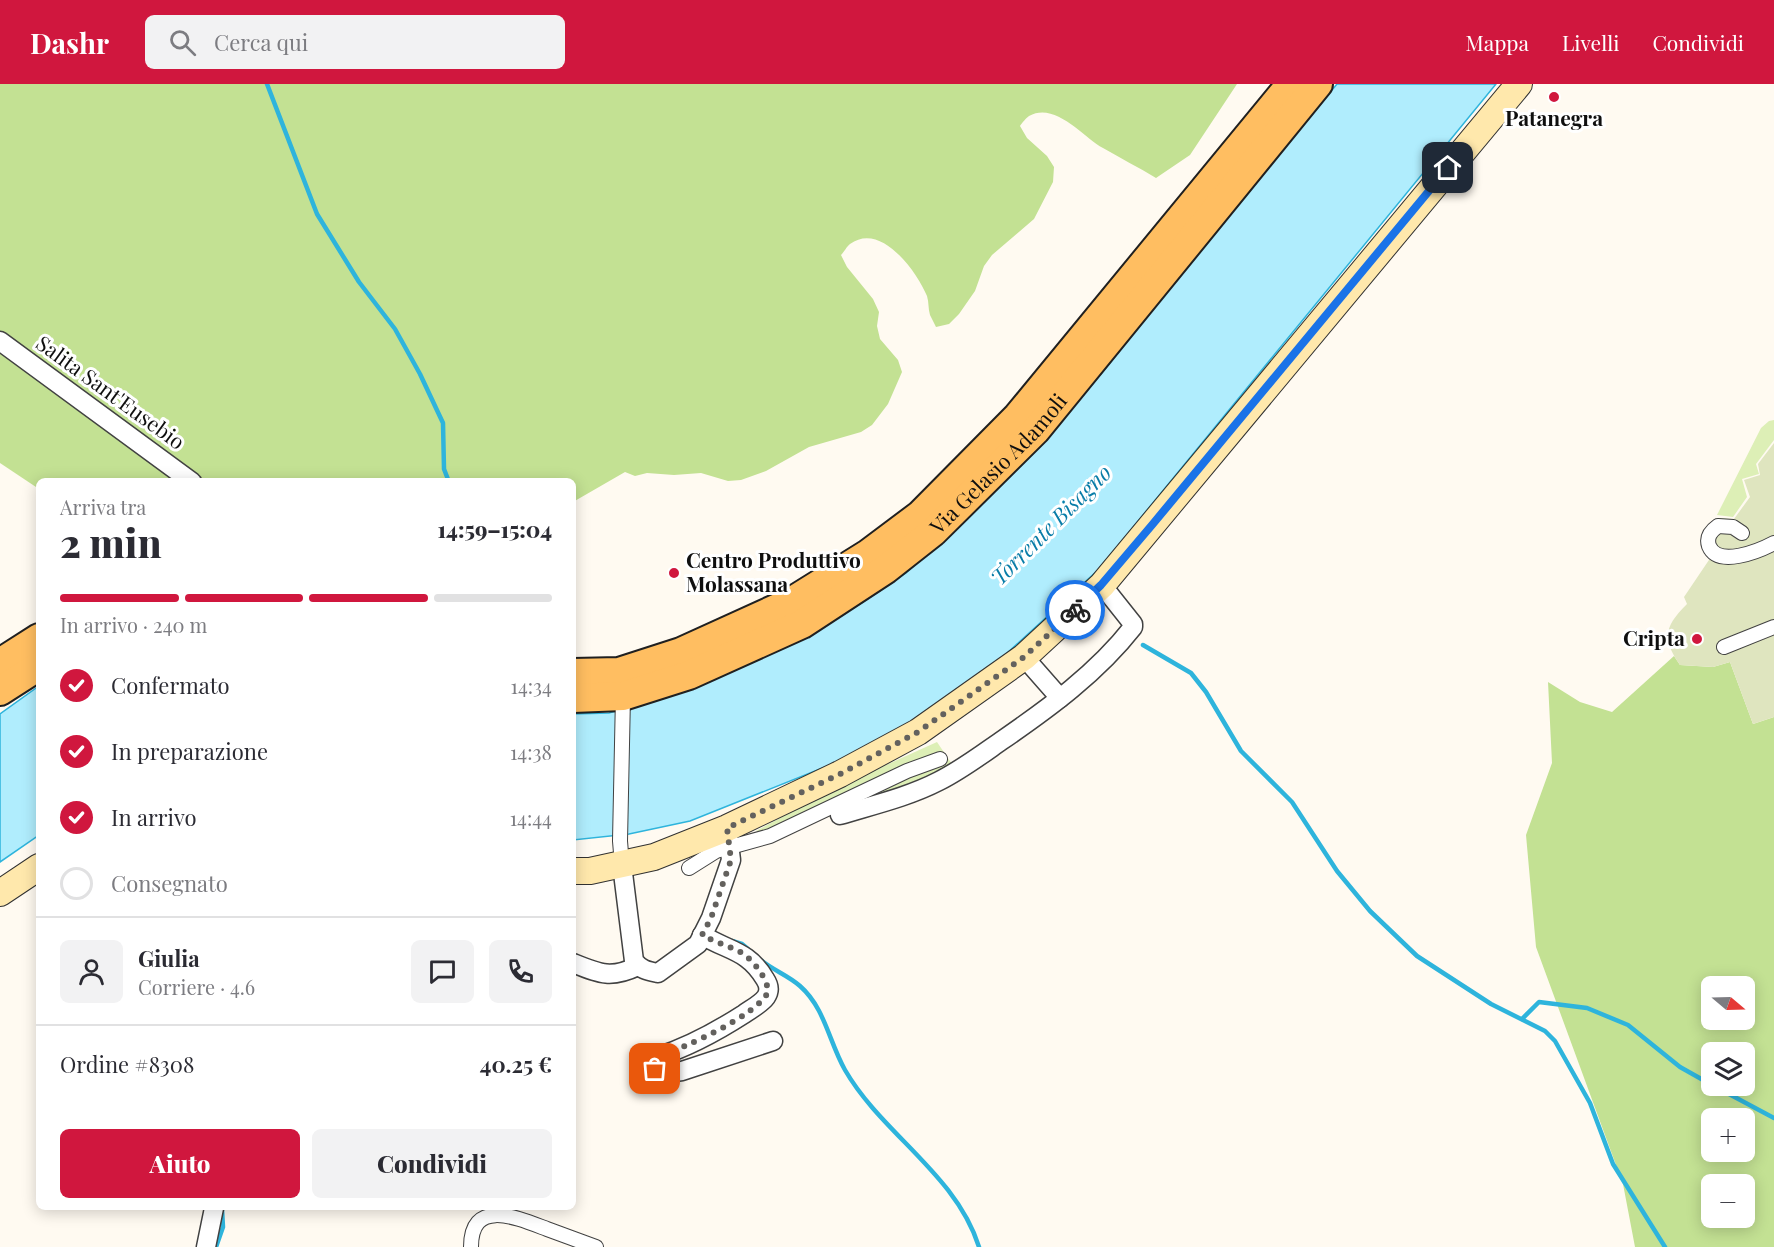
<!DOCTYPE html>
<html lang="it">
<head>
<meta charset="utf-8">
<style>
  :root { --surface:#fff; --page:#f2f2f3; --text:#2b2b33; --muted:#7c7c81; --line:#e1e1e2; --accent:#d0173e }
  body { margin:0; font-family:"Playfair Display",serif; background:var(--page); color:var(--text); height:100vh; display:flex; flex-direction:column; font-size:22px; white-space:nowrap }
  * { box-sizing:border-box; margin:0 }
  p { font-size:20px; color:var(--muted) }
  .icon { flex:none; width:33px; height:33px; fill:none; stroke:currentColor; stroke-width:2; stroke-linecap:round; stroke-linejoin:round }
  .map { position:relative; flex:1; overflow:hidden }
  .side { position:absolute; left:36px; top:394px; width:540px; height:732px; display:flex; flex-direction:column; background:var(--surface); border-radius:9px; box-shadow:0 3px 15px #0003 }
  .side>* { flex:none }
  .needle { width:39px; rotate:109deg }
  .buttons { position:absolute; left:1701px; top:892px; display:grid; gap:12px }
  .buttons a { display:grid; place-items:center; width:54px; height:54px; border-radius:9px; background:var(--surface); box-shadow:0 3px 15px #0003; font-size:30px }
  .pin { position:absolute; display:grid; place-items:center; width:51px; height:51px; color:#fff; margin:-26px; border-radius:12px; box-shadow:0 3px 9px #0006 }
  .courier { position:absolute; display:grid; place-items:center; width:60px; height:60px; margin:-30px; border:4px solid #1a73e8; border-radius:50%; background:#fff; color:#222; box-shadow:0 2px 8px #0007 }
  .head em { font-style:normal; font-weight:800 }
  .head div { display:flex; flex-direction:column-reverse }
  .head { display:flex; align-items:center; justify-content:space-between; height:102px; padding:0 24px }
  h1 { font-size:39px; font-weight:800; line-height:45px }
  .bar { display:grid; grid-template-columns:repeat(4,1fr); gap:9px 6px; align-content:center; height:72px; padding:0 24px }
  .bar i { height:8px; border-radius:4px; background:var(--line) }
  .bar .active { background:var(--accent) }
  .bar p { grid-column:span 4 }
  .line { display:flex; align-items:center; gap:15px; padding:0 24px; border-top:2px solid var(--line) }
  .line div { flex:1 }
  .round { display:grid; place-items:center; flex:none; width:63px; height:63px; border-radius:9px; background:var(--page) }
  ol { padding:0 24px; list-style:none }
  li { display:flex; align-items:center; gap:18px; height:66px }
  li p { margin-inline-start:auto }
  li .icon { padding:6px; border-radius:50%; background:var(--accent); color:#fff; stroke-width:4 }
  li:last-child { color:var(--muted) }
  li i { width:33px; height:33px; border:3px solid var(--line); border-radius:50% }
  .action { display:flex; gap:12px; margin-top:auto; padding:12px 24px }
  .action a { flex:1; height:69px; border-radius:9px; background:var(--accent); color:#fff; font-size:24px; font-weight:800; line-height:69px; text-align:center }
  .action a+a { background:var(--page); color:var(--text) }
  header { display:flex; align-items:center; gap:36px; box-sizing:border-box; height:84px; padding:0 30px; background:var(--accent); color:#fff }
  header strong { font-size:28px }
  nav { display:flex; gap:33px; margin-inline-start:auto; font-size:21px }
  .search { width:420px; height:54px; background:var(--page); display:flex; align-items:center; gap:15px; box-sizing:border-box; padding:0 21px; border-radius:9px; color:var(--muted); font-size:22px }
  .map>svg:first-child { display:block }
  .green { fill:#ddefb6 }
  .forest { fill:#c3e193; fill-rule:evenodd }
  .cemetery { fill:#dfe5bf }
  .water { fill:#b0edfd; stroke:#2eb4dc; stroke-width:1.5 }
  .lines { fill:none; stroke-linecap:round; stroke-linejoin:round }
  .stream { stroke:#2eb4dc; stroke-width:4.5 }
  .pedestrian-casing { stroke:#424242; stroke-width:16 }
  .minor-casing { stroke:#424242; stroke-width:21 }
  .secondary-casing { stroke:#313131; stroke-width:28 }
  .primary-casing { stroke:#202020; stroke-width:32 }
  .pedestrian { stroke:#fff; stroke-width:14 }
  .minor { stroke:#fff; stroke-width:18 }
  .secondary { stroke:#ffe8ac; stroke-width:26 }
  .primary { stroke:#ffbe61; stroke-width:28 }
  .done { stroke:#63615e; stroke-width:6; stroke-dasharray:0 10.8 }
  .route { stroke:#1a73e8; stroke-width:8 }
  .poi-dot { fill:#d0173e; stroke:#fff; stroke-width:2 }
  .labels { text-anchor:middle; stroke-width:6; stroke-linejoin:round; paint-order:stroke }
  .poi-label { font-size:21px; font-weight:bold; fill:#0f0f0f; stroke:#fff }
  .street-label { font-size:21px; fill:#0f0f0f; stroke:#fff }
  .water-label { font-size:22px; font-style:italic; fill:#097da8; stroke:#fff }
</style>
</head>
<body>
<header>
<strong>Dashr</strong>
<div class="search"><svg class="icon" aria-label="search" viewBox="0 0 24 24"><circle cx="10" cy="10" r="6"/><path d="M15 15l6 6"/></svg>Cerca qui</div>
<nav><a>Mappa</a><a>Livelli</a><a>Condividi</a></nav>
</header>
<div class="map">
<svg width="1774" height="1163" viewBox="0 0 1774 1163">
  <rect width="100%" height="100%" fill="#fffaf1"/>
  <g class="green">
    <polygon points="1774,336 1774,356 1756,380 1759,390 1742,395 1747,413 1733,433 1717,431 1761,344 1769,337"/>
    <polygon points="937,658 956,686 790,747 756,747 835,704"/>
  </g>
  <g class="forest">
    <path d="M0,0H1237L1190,71L1156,94C1138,83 1120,74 1103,64C1083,53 1055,17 1029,32C1026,34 1022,39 1020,42L1027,54L1047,72L1054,83L1053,98L1034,135L992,171L984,182L975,207L959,230L949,240L936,243C934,239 932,235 930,231C928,225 929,218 927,212C917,188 881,137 850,160C847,162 844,168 841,171L847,183L873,215L879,228L877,242L880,255L898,276L902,288L888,320L872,341L861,348L809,363L766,387L741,396L728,397L701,389L674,391L647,389L635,392L625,388L573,418V398H39V405L0,379Z"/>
    <path d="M1674,572L1680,581L1713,583L1730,578L1753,640L1774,633V1163H1635L1623,1100L1536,863L1526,751L1552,679L1548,598L1580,618L1612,628ZM1712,903H1744V936H1712ZM1712,969H1744V1002H1712ZM1712,1035H1744V1068H1712ZM1712,1101H1744V1134H1712Z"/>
  </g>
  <path class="cemetery" d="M1774,359V633L1753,640L1730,578L1713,583L1680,581C1661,554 1665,542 1687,520L1684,513L1711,473L1703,465L1709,439L1720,434L1734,435L1750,413L1744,396L1760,391L1758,380Z"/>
  <g class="water">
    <polygon points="1337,0 1496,0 1098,486 1005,571 915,636 835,679 690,737 629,750 573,756 573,630 609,629 658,615 794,559 863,518 906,489 978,424 1038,363 1105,285 1198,168"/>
    <polygon points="39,602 39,751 0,778 0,630"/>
  </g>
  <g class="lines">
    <g class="stream">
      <polyline points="267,0 317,130 359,198 395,245 420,290 443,339 444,385 449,398"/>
      <polyline points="1143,561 1191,589 1206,608 1241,667 1292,718 1337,787 1370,827 1417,872 1491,920 1545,947 1555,957 1590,1019 1613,1080 1665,1163"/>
      <polyline points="732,857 742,860 748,865"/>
      <path d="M762,877C773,886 789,892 800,902C825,924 829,958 845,986C882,1050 956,1090 979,1163"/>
      <polyline points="1522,935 1539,918 1587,924 1628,941 1680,983 1712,1001"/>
      <polyline points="1714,1002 1774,1034"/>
      <polyline points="216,1163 223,1143 222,1125"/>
    </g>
    <defs>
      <g id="pedestrian">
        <path d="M1742,449L1733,443L1718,442C1711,447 1706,453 1709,462C1718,484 1759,467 1774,459"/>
        <polyline points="1724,563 1774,543"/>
        <polyline points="622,781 620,757 623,612"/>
        <polyline points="689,784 716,767 770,752 907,687 940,675"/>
        <path d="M471,1163C471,1113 518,1134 547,1145C563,1151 580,1157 596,1163"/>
      </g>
      <g id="minor">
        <polyline points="0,257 192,398"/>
        <polyline points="1024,573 1060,614"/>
        <path d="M840,731C873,721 908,713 939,697C961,686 981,671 1001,657C1049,624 1097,589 1133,543V540L1102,501"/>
        <path d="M622,781L634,877C641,886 648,887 658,889L698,860L711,834L731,776L727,744"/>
        <path d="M702,851C728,867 748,866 765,895C769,901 770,907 766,913C761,920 751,925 744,930C716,948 689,963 657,973L653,977L655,985L660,990L682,987L773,957"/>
        <path d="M573,879C600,890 611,895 638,882"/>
        <polyline points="206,1163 214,1124"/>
      </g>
      <g id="secondary">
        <polyline points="573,787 590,787 654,773 727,744 840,690 918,648 1024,573 1102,501 1519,0"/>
        <polyline points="0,809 39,783"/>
      </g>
      <g id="primary">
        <polyline points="0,579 39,554"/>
        <polyline points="573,589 619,588 681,568 791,518 868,470 920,431 1018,332 1291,0"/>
        <polyline points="0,607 39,582"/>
        <path id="s1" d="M573,614L623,612L689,591L802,540L886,485L933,448L1036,346L1318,0"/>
      </g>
    </defs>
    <use href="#pedestrian" class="pedestrian-casing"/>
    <use href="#minor" class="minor-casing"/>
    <use href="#secondary" class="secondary-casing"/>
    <use href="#primary" class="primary-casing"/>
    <use href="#pedestrian" class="pedestrian"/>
    <use href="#minor" class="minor"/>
    <use href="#secondary" class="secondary"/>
    <use href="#primary" class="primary"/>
  </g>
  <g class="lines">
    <path class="done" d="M655,985L653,977L657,973C682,965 758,931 768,908C768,895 753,876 742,869C730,862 716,859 702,851L711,834L731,776L727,744L840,690L918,648L1024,573L1075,526"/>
    <polyline class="route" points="1075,526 1101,501 1152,441 1448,84"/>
  </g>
  <g class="poi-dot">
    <circle cx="1554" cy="13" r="6"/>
    <circle cx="674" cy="489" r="6"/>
    <circle cx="1697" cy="555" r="6"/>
  </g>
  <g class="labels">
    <g class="poi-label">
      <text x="1554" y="42">Patanegra</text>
      <text x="686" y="484" text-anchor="start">Centro Produttivo<tspan x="686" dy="24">Molassana</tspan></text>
      <text x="1685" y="562" text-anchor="end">Cripta</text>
    </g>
    <g class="street-label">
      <text transform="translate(110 309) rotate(36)" y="7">Salita Sant'Eusebio</text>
      <text dy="7" stroke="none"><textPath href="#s1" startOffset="498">Via Gelasio Adamoli</textPath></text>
    </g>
    <g class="water-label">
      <text transform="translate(1051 441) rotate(-45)" y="8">Torrente Bisagno</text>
    </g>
  </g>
</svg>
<div class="buttons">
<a><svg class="needle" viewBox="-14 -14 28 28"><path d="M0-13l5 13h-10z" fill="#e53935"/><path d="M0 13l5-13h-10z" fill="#7c7c81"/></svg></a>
<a><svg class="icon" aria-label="layers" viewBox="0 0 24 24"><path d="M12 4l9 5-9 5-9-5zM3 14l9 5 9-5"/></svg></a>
<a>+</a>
<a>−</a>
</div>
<div class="pin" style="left:655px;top:985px;background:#ea580c"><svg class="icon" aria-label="bag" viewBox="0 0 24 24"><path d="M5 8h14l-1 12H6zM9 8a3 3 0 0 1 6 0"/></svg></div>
<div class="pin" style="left:1448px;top:84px;background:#1f2937"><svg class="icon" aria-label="home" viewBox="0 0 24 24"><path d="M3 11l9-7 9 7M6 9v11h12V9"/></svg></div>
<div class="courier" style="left:1075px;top:526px"><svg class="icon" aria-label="bike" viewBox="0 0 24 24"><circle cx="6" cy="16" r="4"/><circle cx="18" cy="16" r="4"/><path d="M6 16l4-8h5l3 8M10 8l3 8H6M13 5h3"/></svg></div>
<section class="side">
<div class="head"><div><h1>2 min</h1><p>Arriva tra</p></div><em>14:59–15:04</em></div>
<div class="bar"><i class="active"></i><i class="active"></i><i class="active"></i><i></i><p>In arrivo · 240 m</p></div>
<ol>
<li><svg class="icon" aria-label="check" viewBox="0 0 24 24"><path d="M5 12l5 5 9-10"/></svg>Confermato<p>14:34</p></li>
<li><svg class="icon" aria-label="check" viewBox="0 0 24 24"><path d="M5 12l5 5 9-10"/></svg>In preparazione<p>14:38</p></li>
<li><svg class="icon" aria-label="check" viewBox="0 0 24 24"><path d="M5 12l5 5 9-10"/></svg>In arrivo<p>14:44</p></li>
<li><i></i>Consegnato</li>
</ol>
<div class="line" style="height:108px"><a class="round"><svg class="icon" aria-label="person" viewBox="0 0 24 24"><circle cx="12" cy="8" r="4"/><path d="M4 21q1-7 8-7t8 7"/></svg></a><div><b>Giulia</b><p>Corriere · 4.6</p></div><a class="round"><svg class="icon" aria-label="chat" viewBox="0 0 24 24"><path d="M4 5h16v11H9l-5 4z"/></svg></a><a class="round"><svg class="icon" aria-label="phone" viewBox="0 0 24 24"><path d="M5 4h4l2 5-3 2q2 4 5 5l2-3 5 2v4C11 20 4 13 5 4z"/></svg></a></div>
<div class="line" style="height:78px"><div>Ordine #8308</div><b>40.25 €</b></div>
<div class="action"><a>Aiuto</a><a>Condividi</a></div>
</section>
</div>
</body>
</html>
